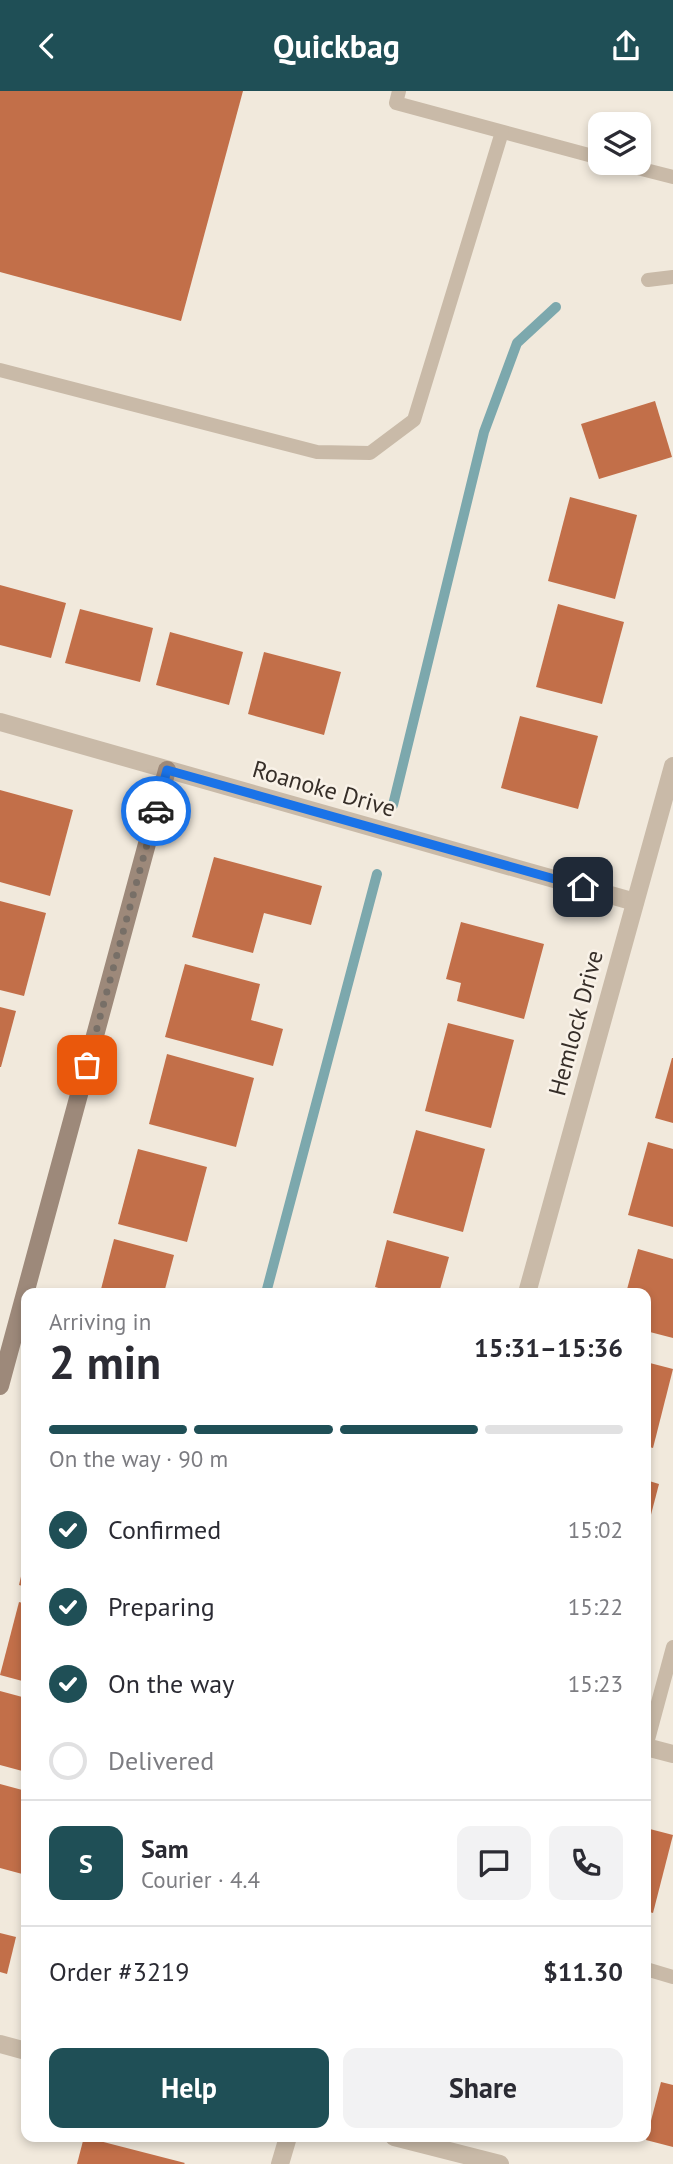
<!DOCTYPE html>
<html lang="en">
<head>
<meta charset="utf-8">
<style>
  :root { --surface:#fff; --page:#f2f2f3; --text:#2b2b33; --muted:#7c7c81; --line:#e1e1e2; --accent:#1f4f56 }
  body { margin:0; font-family:"PT Sans",sans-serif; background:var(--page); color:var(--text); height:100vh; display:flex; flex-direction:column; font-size:26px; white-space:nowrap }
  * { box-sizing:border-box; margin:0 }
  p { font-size:23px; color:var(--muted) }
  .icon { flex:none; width:38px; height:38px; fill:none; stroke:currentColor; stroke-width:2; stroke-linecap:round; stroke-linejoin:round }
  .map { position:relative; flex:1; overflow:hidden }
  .side { position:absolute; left:21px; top:1197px; width:630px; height:854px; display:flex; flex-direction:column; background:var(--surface); border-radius:14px; box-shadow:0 4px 10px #0003 }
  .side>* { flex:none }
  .controls { position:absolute; left:588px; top:21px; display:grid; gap:14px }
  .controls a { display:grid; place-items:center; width:63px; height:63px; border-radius:14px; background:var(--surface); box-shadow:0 4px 10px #0003; font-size:35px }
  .pin { position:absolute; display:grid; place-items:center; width:60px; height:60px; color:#fff; margin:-30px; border-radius:14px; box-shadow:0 4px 10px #0006 }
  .courier { position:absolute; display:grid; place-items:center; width:70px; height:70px; margin:-35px; border:5px solid #1a73e8; border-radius:50%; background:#fff; color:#222; box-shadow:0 2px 9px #0007 }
  .headline em { font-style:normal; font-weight:600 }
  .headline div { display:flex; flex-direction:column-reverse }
  .headline { display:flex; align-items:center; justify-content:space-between; height:119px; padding:0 28px }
  h1 { font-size:46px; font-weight:600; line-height:52px }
  .bar { display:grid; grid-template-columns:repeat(4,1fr); gap:10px 7px; align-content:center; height:84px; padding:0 28px }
  .bar i { height:9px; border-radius:5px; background:var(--line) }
  .bar .active { background:var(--accent) }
  .bar p { grid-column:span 4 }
  .line { display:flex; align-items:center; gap:18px; padding:0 28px; border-top:2px solid var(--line) }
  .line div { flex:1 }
  .round { display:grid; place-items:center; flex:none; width:74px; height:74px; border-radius:14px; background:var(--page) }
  ol { padding:0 28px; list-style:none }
  li { display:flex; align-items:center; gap:21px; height:77px }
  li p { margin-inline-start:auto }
  li .icon { padding:7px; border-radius:50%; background:var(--accent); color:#fff; stroke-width:4 }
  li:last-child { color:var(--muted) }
  li i { width:38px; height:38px; border:4px solid var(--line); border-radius:50% }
  .action { display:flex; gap:14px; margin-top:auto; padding:14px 28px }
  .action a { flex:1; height:80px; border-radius:14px; background:var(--accent); color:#fff; font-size:28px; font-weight:600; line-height:80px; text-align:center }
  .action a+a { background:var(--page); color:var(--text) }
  header { display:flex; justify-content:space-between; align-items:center; height:91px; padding:0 28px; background:var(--accent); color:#fff; font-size:32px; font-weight:600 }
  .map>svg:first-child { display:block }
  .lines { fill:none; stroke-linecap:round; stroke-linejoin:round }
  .stream { stroke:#7ca8ad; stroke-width:10 }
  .building { fill:#c26f49 }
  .lane { stroke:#c9baa8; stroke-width:14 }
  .street { stroke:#c9baa8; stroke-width:18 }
  .secondary { stroke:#9d897a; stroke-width:18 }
  .done { stroke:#776f67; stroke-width:7; stroke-dasharray:0 12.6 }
  .route { stroke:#1a73e8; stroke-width:9 }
  .labels { text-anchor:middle; stroke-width:5; stroke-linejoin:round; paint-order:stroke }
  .street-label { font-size:24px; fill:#362e28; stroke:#f9f2e8 }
</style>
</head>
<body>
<header><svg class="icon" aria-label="back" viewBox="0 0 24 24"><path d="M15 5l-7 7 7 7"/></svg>Quickbag<svg class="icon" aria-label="share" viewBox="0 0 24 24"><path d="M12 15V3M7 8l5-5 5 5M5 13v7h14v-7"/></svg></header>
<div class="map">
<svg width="673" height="2073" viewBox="0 0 673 2073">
  <rect width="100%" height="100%" fill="#f1e9dc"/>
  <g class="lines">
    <g class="stream">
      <polyline points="393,714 484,341 517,252 556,216"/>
      <polyline points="266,1202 377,783"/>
    </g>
  </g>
  <g class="building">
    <polygon points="0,0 243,0 181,230 0,181"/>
    <polygon points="655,310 672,366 599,388 581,333"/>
    <polygon points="570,406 637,424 615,508 548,490"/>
    <polygon points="0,494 66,512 51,567 0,554"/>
    <polygon points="558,513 624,531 602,613 536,596"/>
    <polygon points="80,518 153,537 140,591 65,572"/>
    <polygon points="170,541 243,561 229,614 156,594"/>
    <polygon points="264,561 341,581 324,644 248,623"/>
    <polygon points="520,625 598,645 578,718 501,697"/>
    <polygon points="0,699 73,719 50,805 0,791"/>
    <polygon points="214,766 322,795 311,834 264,822 253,862 192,846"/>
    <polygon points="0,810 46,822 24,905 0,899"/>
    <polygon points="461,831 544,853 524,928 457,910 461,892 446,888"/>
    <polygon points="185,873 260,893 251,929 283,938 273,975 165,946"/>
    <polygon points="0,916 16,920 1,976 0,976"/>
    <polygon points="448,932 514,949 491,1037 425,1020"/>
    <polygon points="167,963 254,987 236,1056 149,1033"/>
    <polygon points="672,967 673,967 673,1032 655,1027"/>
    <polygon points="416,1039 485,1058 463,1141 393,1122"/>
    <polygon points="648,1051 673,1058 673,1136 628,1124"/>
    <polygon points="138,1058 207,1076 187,1151 118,1133"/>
    <polygon points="114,1148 174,1164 164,1202 100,1202"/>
    <polygon points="387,1149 449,1166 439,1202 389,1202 389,1200 375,1196"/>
    <polygon points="638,1158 673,1168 673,1247 646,1240 646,1202 626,1202"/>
    <polygon points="646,1271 673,1278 653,1357 646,1355"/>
    <polygon points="646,1389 659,1393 647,1439 646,1439"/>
    <polygon points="25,1468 26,1468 26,1496 19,1494"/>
    <polygon points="19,1511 26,1513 26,1591 0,1584"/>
    <polygon points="0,1600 26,1607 26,1681 0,1674"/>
    <polygon points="0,1693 26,1700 24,1715 26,1715 26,1784 0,1777"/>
    <polygon points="646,1737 673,1744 653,1822 646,1820"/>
    <polygon points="0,1842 16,1846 7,1883 0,1881"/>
    <polygon points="661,1991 673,1994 673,2056 646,2049"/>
    <polygon points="84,2046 185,2072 184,2073 77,2073"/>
  </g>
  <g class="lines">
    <g class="lane">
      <polyline points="399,0 396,12 600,67"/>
      <polyline points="618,72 673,86"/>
      <polyline points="648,189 673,186"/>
      <polyline points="0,279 317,361 370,362 414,329 502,41"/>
      <polyline points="646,1656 673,1556"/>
      <polyline points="646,1878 673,1886"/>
    </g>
    <g class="street">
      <polyline points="0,631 635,811"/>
      <polyline points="527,1202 673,675"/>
      <polyline points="646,1656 673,1663"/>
      <polyline points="0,1953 26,1960"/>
      <polyline points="394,2046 500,2073"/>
      <polyline points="280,2073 288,2046"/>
    </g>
    <polyline class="secondary" points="0,1295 167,679"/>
  </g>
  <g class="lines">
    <polyline class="done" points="87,974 156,720"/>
    <polyline class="route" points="156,720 167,679 583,796"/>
  </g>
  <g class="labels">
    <g class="street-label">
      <text transform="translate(324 698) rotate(16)" y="8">Roanoke Drive</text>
      <text transform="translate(576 932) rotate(-75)" y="8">Hemlock Drive</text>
    </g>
  </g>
</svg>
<div class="controls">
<a><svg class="icon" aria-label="layers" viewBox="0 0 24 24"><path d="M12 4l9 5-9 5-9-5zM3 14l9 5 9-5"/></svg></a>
</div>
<div class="pin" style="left:87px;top:974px;background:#ea580c"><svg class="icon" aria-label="bag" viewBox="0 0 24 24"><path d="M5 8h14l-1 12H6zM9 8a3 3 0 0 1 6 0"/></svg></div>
<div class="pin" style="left:583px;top:796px;background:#1f2937"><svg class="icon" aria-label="home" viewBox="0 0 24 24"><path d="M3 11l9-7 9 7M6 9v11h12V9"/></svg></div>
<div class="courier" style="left:156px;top:720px"><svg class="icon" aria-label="car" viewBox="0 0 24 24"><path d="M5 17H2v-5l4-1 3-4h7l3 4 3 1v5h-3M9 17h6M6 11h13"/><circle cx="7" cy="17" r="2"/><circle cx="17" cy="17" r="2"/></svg></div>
<section class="side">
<div class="headline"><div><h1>2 min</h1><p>Arriving in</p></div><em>15:31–15:36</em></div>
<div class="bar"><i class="active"></i><i class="active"></i><i class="active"></i><i></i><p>On the way · 90 m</p></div>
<ol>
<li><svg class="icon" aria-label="check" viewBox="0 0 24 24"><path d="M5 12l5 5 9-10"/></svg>Confirmed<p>15:02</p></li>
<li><svg class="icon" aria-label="check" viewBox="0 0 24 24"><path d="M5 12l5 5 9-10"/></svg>Preparing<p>15:22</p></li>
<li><svg class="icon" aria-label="check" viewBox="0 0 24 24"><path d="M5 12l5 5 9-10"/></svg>On the way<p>15:23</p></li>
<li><i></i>Delivered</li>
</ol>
<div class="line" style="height:126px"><b class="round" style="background:var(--accent);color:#fff">S</b><div><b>Sam</b><p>Courier · 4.4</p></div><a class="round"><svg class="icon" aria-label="chat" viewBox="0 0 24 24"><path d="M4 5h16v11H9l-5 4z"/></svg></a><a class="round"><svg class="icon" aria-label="phone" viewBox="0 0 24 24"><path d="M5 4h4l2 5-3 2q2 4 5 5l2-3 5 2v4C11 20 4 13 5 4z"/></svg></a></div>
<div class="line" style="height:91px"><div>Order #3219</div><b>$11.30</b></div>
<div class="action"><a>Help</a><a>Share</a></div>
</section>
</div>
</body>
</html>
